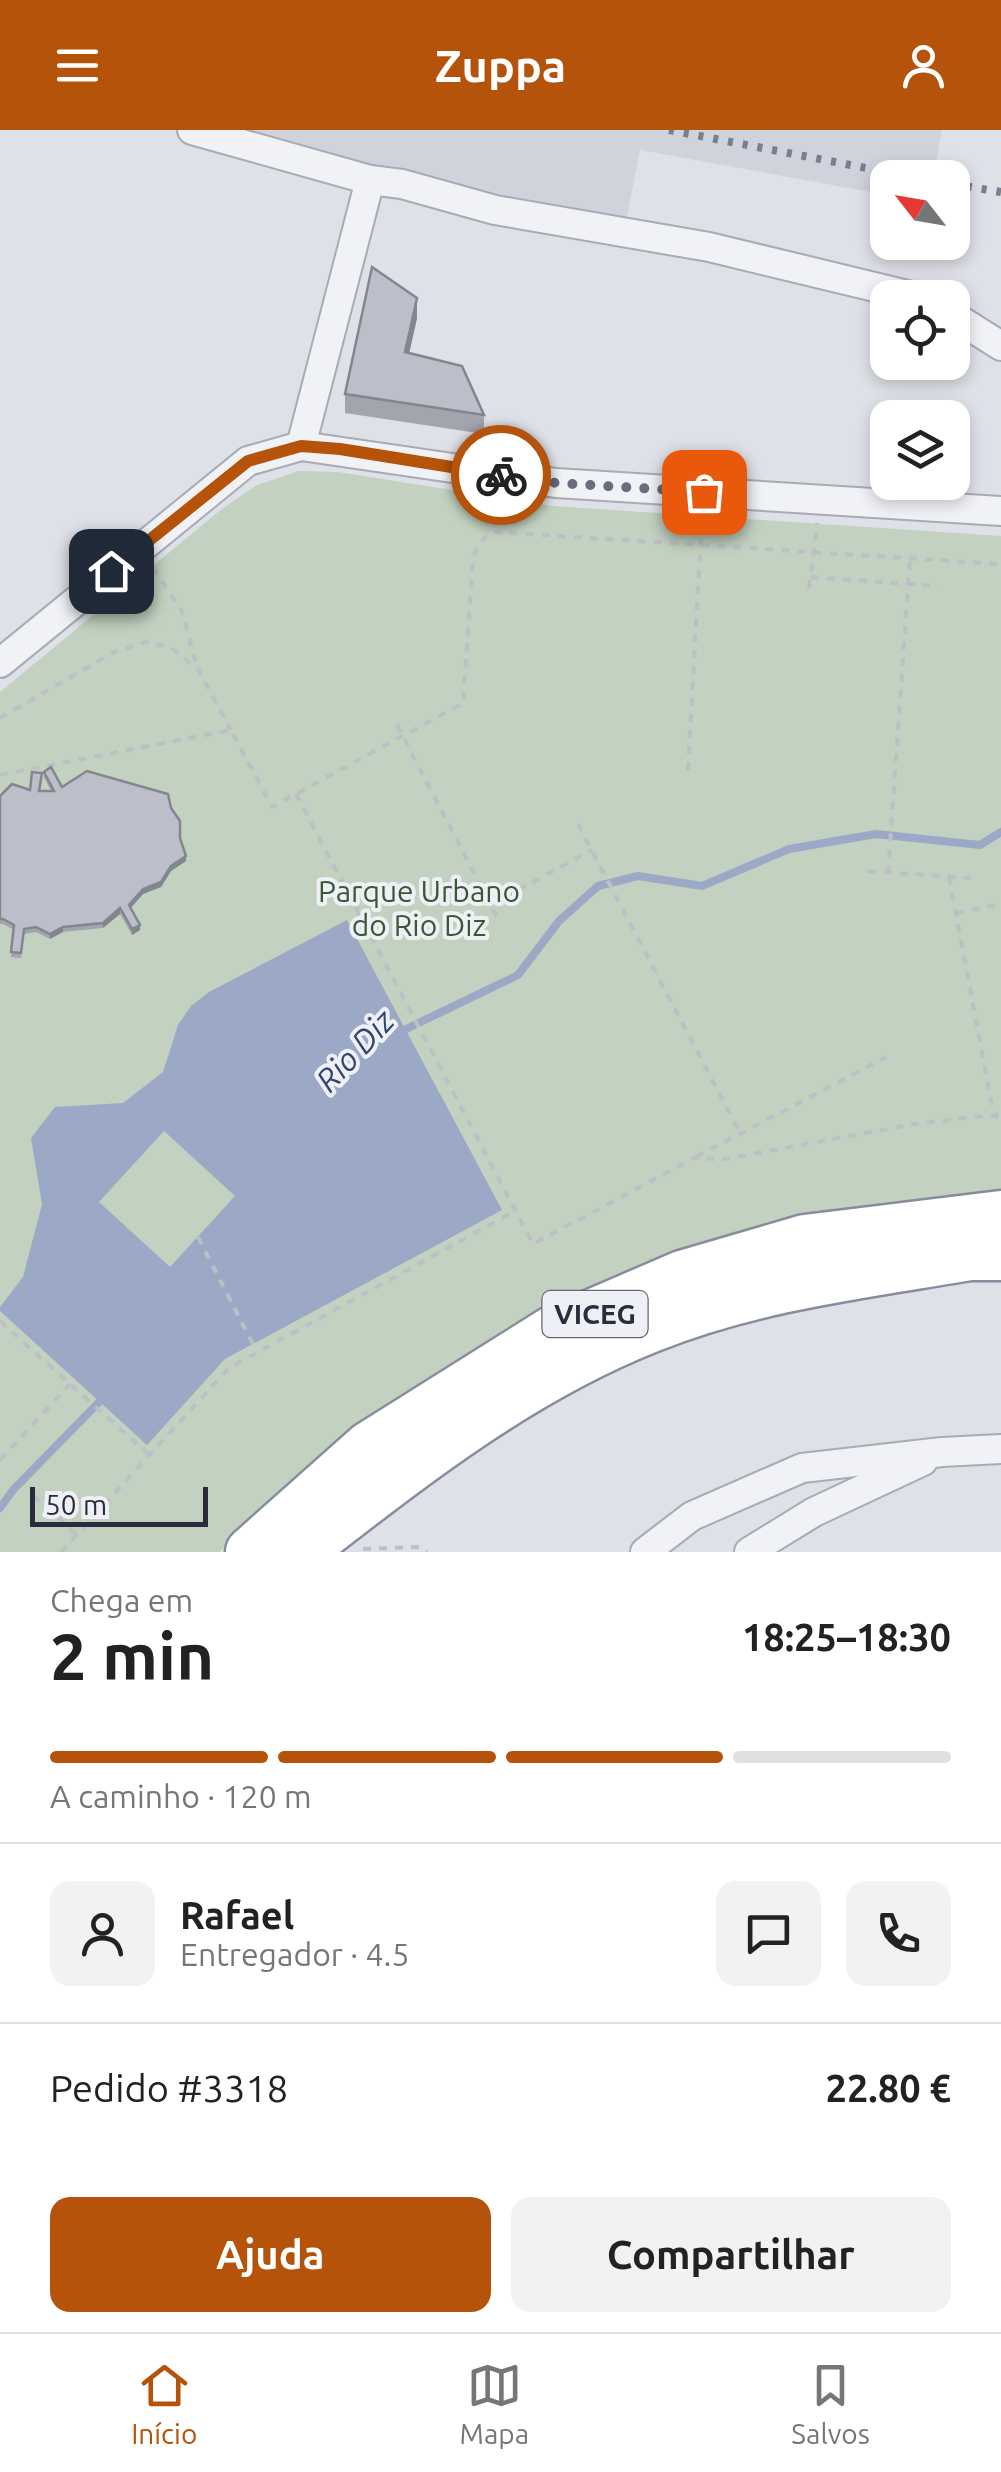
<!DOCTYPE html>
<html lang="pt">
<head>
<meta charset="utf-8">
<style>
  :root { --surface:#fff; --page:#f2f2f2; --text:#222; --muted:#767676; --line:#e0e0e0; --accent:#b45309 }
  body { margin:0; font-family:Ubuntu,sans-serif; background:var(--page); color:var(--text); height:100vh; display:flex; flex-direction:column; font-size:38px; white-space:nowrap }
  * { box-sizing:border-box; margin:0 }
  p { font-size:32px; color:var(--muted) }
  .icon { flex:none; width:55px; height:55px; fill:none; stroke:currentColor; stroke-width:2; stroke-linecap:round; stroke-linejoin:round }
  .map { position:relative; height:1422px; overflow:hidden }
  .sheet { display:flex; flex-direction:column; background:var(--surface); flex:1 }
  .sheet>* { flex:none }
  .needle { width:65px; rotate:301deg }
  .buttons { position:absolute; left:870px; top:30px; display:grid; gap:20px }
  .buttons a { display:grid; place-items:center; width:100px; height:100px; border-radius:20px; background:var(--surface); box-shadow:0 5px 15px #0003; font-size:50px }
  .scale { position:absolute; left:30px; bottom:25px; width:178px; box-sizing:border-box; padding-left:10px; border:5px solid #292d3e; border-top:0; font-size:28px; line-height:35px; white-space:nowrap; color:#292d3e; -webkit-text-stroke:8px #eef0f5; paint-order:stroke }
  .pin { position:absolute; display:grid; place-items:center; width:85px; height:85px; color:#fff; margin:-42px; border-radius:20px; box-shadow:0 5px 15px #0006 }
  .courier { position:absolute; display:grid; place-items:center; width:100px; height:100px; margin:-50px; border:8px solid #b45309; border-radius:50%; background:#fff; color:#222; box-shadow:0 2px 12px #0007 }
  .headline em { font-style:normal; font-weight:600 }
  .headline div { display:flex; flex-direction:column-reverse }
  .headline { display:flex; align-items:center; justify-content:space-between; height:170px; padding:0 50px }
  h1 { font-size:65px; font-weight:600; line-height:75px }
  .bar { display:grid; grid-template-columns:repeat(4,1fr); gap:15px 10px; align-content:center; height:120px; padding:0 50px }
  .bar i { height:12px; border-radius:8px; background:var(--line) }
  .bar .on { background:var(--accent) }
  .bar p { grid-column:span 4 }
  .line { display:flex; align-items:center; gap:25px; padding:0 50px; border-top:2px solid var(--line) }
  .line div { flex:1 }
  .round { display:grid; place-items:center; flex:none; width:105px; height:105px; border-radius:20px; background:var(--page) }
  .cta { display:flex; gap:20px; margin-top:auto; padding:20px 50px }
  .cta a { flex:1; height:115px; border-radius:20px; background:var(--accent); color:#fff; font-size:40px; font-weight:600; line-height:115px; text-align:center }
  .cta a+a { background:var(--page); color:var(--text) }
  header { display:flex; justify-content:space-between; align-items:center; height:130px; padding:0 50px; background:var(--accent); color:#fff; font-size:45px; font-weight:600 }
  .menu { display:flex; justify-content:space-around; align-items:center; height:140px; border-top:2px solid var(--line); background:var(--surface); font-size:28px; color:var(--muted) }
  .menu a { display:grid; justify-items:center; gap:5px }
  .menu .on { color:var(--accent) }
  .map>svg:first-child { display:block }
  .built { fill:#d1d3dc }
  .green { fill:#c2d1c0 }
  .water { fill:#9ba9c6; fill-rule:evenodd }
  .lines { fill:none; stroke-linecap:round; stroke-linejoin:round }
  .stream { stroke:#9ba9c6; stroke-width:8 }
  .street-casing { stroke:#a8abb5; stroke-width:32 }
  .highway-casing { stroke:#878c9e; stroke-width:55 }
  .path { stroke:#bdbfc6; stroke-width:4; stroke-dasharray:8 8; stroke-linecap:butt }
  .street { stroke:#f1f2f6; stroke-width:28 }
  .highway { stroke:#fff; stroke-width:50 }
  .rail { stroke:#797e91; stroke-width:8; stroke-dasharray:5 10; stroke-linecap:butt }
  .wall { fill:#a2a4ae }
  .shaded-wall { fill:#84868d }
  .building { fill:#bcbfca; stroke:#84868d; stroke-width:2.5 }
  .done { stroke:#696c7a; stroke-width:10; stroke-dasharray:0 18 }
  .route { stroke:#b45309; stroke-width:12 }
  .labels { text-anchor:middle; stroke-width:8; stroke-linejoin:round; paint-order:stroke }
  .shield { fill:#eef0f5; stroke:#646875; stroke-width:2.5 }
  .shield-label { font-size:28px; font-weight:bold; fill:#292d3e }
  .park-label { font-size:30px; fill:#375936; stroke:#eef0f5 }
  .water-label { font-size:32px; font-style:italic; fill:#344570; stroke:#eef0f5 }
</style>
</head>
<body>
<header><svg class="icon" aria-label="menu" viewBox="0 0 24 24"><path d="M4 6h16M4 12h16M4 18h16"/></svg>Zuppa<svg class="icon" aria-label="person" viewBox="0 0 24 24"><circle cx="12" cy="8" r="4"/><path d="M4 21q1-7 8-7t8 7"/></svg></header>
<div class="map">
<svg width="1001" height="1422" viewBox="0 0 1001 1422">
  <rect width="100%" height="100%" fill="#dfe1e8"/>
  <polygon class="built" points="231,0 942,0 933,47 888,48 887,65 640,20 626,92 486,67"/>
  <polygon class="green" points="298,341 338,342 553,376 1001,406 1001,1063 356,1300 219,1422 0,1422 0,562 218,382 255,356"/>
  <path class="water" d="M347,790L502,1080L225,1229L147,1315L0,1181V1177L23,1147L42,1074L31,1008L55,977L123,973L163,942L178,895L191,876L209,862ZM164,1001L235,1066L170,1137L99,1072Z"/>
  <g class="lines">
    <g class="stream">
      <polyline points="400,902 518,845 559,791 598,756 638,746 702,756 789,719 876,704 980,715 1001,702"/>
      <polyline points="0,1378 13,1360 106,1265"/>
    </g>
    <defs>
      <g id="street">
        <polyline points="192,0 370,50 402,54 495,80 709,117 920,168"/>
        <polyline points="952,185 1001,216"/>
        <polyline points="301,316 370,50"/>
        <polyline points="0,533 248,331 301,316 556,353 1001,381"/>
        <polyline points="645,1422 692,1386 802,1338 942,1322 1001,1319"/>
        <polyline points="749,1422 814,1382 923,1331"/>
      </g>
      <g id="highway">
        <polyline points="251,1422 369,1317 552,1202 682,1146 805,1110 1001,1086"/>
        <path d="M299,1422C410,1336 519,1249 651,1197C753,1156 863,1143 970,1125H1001"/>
      </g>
    </defs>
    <use href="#street" class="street-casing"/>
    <use href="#highway" class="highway-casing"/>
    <g class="path">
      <polyline points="153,438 182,481 197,538"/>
      <polyline points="811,447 939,456"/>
      <polyline points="809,458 817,393"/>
      <polyline points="0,588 114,522 145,512 170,517 198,539 231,600"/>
      <polyline points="397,595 500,793"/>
      <polyline points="688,640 702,386"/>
      <polyline points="0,645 231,600 272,677 463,573 473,426 484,408 494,402 1001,434"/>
      <polyline points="296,664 533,1114 696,1027 720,1030 914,994 1001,984"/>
      <polyline points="578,694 740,1003"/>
      <polyline points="868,741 971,748"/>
      <polyline points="888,743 910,428"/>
      <polyline points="949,747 994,986 1001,987"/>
      <polyline points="490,775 592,720"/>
      <polyline points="956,783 1001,774"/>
      <polyline points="696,1027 886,927"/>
      <polyline points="198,1107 256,1220"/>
      <polyline points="0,1191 148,1324"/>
      <polyline points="0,1330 70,1254"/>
      <polyline points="34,1366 77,1405"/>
      <polyline points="363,1419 419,1417 427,1422"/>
      <polyline points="61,1422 229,1238 515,1081"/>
    </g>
    <use href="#street" class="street"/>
    <use href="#highway" class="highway"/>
    <g class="rail">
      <polyline points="669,0 918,48"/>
      <polyline points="952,54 1001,62"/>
    </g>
  </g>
  <g class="wall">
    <polygon points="417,188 409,223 484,285 484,304 345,283 345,264"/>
    <polygon points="44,642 62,657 171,678 186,731 171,741 161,757 143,764 130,778 140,800 132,805 120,784 103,798 63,802 50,809 36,802 24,804 21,828 11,827 14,800 3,794 0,794 0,666 30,660 51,661 44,647"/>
  </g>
  <g class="shaded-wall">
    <polygon points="417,168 417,188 405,242 405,222"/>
    <polygon points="186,726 186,731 171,741 161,757 143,764 129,780 129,775 143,759"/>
    <polygon points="120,778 120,784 103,798 103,793"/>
    <polygon points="140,795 140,800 132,805 132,799"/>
    <polygon points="63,797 63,802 50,809 50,804"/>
  </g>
  <g class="building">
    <polygon points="372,137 417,168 405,222 462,236 484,285 345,264"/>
    <polygon points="51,637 62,657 87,641 168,664 171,678 180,691 180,708 186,726 171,736 161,752 143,759 129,775 140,795 132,799 120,778 103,793 63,797 50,804 36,797 24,799 21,823 11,822 14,795 3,789 0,789 0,666 12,654 30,660 32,642 42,643 39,661 54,661 44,642"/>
  </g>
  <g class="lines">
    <polyline class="done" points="501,345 556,353 704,362"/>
    <polyline class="route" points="111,441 248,331 301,316 340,319 501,345"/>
  </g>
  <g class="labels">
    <rect class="shield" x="542.5" y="1161" width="105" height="46" rx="8"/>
    <g class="shield-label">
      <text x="595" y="1194">VICEG</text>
    </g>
    <g class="park-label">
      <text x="419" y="772">Parque Urbano<tspan x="419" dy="34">do Rio Diz</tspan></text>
    </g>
    <g class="water-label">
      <text transform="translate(355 921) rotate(-47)" y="11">Rio Diz</text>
    </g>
  </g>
</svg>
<div class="buttons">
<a><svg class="needle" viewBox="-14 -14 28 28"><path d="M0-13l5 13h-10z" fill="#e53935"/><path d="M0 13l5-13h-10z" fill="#767676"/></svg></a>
<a><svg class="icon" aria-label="locate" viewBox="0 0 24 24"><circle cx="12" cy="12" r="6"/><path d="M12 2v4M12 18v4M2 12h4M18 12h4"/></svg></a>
<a><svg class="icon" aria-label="layers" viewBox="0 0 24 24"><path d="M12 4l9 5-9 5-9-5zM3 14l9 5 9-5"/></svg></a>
</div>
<div class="scale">50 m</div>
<div class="pin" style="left:704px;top:362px;background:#ea580c"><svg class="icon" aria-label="bag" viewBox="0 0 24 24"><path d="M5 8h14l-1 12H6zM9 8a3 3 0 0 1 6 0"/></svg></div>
<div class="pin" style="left:111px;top:441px;background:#1f2937"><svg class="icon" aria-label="home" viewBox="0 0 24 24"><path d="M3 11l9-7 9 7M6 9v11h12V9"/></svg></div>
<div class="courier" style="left:501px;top:345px"><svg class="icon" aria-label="bike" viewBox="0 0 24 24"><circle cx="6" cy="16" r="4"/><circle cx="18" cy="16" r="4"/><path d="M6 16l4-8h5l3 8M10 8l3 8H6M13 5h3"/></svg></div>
</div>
<section class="sheet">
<div class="headline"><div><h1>2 min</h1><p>Chega em</p></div><em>18:25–18:30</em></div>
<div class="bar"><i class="on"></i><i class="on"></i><i class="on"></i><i></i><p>A caminho · 120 m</p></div>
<div class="line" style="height:180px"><a class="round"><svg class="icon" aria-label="person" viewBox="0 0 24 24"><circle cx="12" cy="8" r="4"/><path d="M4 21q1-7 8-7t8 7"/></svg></a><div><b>Rafael</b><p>Entregador · 4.5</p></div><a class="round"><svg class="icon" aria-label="chat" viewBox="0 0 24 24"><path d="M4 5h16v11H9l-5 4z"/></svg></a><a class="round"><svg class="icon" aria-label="phone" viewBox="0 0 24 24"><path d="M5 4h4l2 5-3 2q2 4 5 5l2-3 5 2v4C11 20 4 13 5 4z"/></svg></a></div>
<div class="line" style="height:130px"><div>Pedido #3318</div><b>22.80 €</b></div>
<div class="cta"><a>Ajuda</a><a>Compartilhar</a></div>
</section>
<nav class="menu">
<a class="on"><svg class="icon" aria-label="home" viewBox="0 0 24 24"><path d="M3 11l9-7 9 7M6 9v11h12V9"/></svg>Início</a>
<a><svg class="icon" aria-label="map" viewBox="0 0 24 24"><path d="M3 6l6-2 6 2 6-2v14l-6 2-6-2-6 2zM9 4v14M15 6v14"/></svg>Mapa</a>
<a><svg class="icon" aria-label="saved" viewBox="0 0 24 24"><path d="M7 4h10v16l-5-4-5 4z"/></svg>Salvos</a>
</nav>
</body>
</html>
